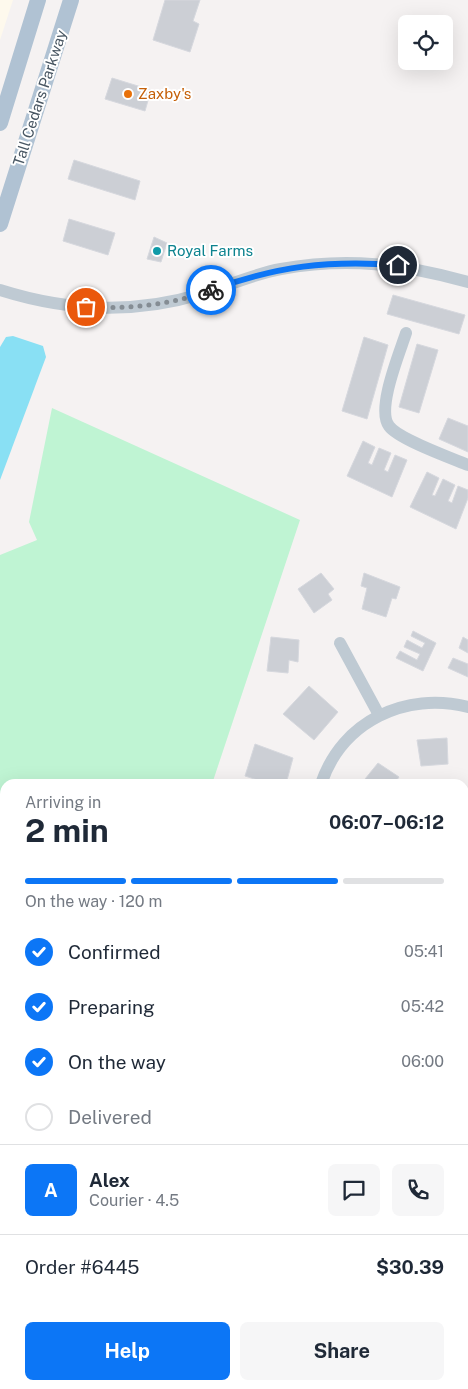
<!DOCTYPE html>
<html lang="en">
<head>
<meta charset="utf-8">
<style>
  :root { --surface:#fff; --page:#f6f6f7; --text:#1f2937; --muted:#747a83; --line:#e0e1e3; --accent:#0c76f6 }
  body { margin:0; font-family:"Public Sans",sans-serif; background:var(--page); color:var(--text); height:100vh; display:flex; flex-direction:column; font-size:19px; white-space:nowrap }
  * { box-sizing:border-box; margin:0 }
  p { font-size:16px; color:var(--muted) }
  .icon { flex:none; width:28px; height:28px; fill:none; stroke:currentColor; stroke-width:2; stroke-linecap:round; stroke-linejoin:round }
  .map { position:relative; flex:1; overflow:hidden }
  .details { position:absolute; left:0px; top:779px; width:469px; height:611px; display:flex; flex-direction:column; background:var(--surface); border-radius:15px 15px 0 0; box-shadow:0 5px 20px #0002 }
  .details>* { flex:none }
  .tools { position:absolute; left:398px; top:15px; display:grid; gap:10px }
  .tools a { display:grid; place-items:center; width:55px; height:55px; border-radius:8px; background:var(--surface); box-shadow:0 5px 20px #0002; font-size:25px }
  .pin { position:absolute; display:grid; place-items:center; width:42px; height:42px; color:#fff; margin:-21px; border:2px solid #fff; border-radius:50%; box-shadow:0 1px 5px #0007 }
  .courier { position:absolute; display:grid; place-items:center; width:50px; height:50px; margin:-25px; border:4px solid #0c76f6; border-radius:50%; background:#fff; color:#222; box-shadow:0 1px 6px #0007 }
  .headline em { font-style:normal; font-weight:700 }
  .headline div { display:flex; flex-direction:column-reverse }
  .headline { display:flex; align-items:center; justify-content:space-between; height:85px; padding:0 25px }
  h1 { font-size:32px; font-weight:700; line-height:38px }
  .bar { display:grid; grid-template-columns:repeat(4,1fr); gap:8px 5px; align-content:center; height:60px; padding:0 25px }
  .bar i { height:6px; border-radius:4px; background:var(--line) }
  .bar .current { background:var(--accent) }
  .bar p { grid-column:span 4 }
  .line { display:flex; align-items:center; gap:12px; padding:0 25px; border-top:1px solid var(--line) }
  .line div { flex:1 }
  .round { display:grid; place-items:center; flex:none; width:52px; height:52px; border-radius:8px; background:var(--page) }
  ol { padding:0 25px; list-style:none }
  li { display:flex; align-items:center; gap:15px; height:55px }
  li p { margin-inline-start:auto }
  li .icon { padding:5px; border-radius:50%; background:var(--accent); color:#fff; stroke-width:4 }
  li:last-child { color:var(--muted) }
  li i { width:28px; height:28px; border:2px solid var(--line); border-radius:50% }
  .cta { display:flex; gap:10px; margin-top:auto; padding:10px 25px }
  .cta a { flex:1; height:58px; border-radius:8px; background:var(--accent); color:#fff; font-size:20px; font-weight:700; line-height:58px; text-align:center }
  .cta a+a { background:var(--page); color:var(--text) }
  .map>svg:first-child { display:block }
  .commercial { fill:#fef9ed }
  .green { fill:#bff4d3 }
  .water { fill:#89e0f4 }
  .building { fill:#cccfd5; stroke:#d6d8de }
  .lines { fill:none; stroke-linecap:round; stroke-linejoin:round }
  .minor { stroke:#bfcad3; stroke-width:12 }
  .major { stroke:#b0c2d3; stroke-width:16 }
  .done { stroke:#858d94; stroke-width:5; stroke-dasharray:0 9 }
  .route { stroke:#0c76f6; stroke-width:6 }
  .food-dot { fill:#e8710a; stroke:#fff; stroke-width:2 }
  .culture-dot { fill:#0f9aa8; stroke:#fff; stroke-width:2 }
  .labels { text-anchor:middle; stroke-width:4; stroke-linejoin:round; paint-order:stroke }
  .food-label { font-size:15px; fill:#c56008; stroke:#fff; text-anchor:start }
  .street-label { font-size:15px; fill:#485662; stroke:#fff }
  .culture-label { font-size:15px; fill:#0d838f; stroke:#fff; text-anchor:start }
</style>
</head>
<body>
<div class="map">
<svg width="468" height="1389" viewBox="0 0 468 1389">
  <rect width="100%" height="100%" fill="#f5f2f2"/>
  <polygon class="commercial" points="0,0 13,0 0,40"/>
  <polygon class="green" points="52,408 300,520 212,784 5,784 5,1093 0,1102 0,555 37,540 29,522"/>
  <polygon class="water" points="13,336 43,346 46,357 0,480 0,347 6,337"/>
  <g class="building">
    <polygon points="165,0 200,0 193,21 199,24 190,52 153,40"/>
    <polygon points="112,78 151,90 145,111 105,99"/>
    <polygon points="74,160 140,181 135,200 68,179"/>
    <polygon points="69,219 115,233 108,255 63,241"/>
    <polygon points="154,237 167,243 161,262 147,259"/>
    <polygon points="393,295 465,315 459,334 387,314"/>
    <polygon points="364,337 388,345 367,419 342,411"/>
    <polygon points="417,344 438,350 419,413 399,407"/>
    <polygon points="448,418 468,426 468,452 439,439"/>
    <polygon points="363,441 375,447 368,463 372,465 379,448 391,453 384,470 388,472 395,455 407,460 392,497 347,476"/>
    <polygon points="427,472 439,478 432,495 435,496 443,479 455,485 448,501 452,503 458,486 468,490 468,498 456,529 410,507"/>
    <polygon points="321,573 334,589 328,594 332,600 314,613 298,589"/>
    <polygon points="364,573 400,587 396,599 392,598 386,617 362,609 367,588 361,586"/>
    <polygon points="413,631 436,643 423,671 396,658 400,651 417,660 420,654 404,647 407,640 422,648 425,643 411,636"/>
    <polygon points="271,637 299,640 298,662 289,660 288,673 267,671"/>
    <polygon points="463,637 468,640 468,653 459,648"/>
    <polygon points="453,658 468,664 468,677 448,668"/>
    <polygon points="309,686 338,712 314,740 283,714"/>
    <polygon points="447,738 448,764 421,766 417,740"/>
    <polygon points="255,744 293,758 286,784 270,784 245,776"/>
    <polygon points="378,763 399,777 394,784 361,784"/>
    <polygon points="468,802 468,838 464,839 464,803"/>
    <polygon points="464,850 468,852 468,895 464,900"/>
    <polygon points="468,937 468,977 464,978 464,938"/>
    <polygon points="57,1385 76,1385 81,1389 55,1389"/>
    <polygon points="395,1385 435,1385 430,1389 397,1389"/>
  </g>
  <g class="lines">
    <g class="minor">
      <path d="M0,290C66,311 135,314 201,294C228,286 253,274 281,269C347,257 404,264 468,282"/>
      <path d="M406,333C400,352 376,409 389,426C398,439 451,458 468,465"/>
      <polyline points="340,643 379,715"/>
      <path d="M321,784C342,721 406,691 468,707"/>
      <polyline points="464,1005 468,1004"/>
      <polyline points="464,1327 468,1345"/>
      <polyline points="0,1370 5,1383"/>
    </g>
    <g class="major">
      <polyline points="0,123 38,0"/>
      <polyline points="0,224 71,0"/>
    </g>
  </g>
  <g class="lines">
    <path class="done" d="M86,307C128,309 172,305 211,290"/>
    <path class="route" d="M211,290C278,266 327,260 398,265"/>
  </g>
  <circle class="food-dot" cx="128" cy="94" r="5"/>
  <circle class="culture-dot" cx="157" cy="251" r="5"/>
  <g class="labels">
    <g class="food-label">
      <text x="138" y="99">Zaxby's</text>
    </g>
    <g class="street-label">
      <text transform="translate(40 98) rotate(-72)" y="5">Tall Cedars Parkway</text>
    </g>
    <g class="culture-label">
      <text x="167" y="256">Royal Farms</text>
    </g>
  </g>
</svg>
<div class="tools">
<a><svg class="icon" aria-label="locate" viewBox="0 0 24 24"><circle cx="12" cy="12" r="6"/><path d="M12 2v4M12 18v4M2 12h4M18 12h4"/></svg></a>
</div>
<div class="pin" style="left:86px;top:307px;background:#ea580c"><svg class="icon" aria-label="bag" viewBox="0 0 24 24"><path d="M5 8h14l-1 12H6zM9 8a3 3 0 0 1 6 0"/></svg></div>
<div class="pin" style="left:398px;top:265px;background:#1f2937"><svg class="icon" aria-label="home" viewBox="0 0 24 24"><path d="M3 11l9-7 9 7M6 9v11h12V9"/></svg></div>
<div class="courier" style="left:211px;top:290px"><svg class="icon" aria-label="bike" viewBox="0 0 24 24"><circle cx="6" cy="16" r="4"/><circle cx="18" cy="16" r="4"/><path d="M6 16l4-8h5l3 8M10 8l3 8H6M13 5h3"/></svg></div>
<section class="details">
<div class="headline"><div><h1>2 min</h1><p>Arriving in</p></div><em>06:07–06:12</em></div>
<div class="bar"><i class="current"></i><i class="current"></i><i class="current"></i><i></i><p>On the way · 120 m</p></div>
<ol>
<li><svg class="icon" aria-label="check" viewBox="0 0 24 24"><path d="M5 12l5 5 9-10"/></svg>Confirmed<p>05:41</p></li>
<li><svg class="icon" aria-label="check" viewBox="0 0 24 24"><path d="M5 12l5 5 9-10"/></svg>Preparing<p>05:42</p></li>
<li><svg class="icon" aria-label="check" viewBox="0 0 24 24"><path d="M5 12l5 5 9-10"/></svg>On the way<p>06:00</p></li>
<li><i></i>Delivered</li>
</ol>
<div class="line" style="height:90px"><b class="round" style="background:var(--accent);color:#fff">A</b><div><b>Alex</b><p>Courier · 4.5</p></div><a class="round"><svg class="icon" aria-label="chat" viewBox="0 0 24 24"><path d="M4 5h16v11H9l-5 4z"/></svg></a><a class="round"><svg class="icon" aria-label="phone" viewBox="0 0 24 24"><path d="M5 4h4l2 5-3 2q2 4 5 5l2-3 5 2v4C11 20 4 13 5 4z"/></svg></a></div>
<div class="line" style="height:65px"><div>Order #6445</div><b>$30.39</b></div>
<div class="cta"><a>Help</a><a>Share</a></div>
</section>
</div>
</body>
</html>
